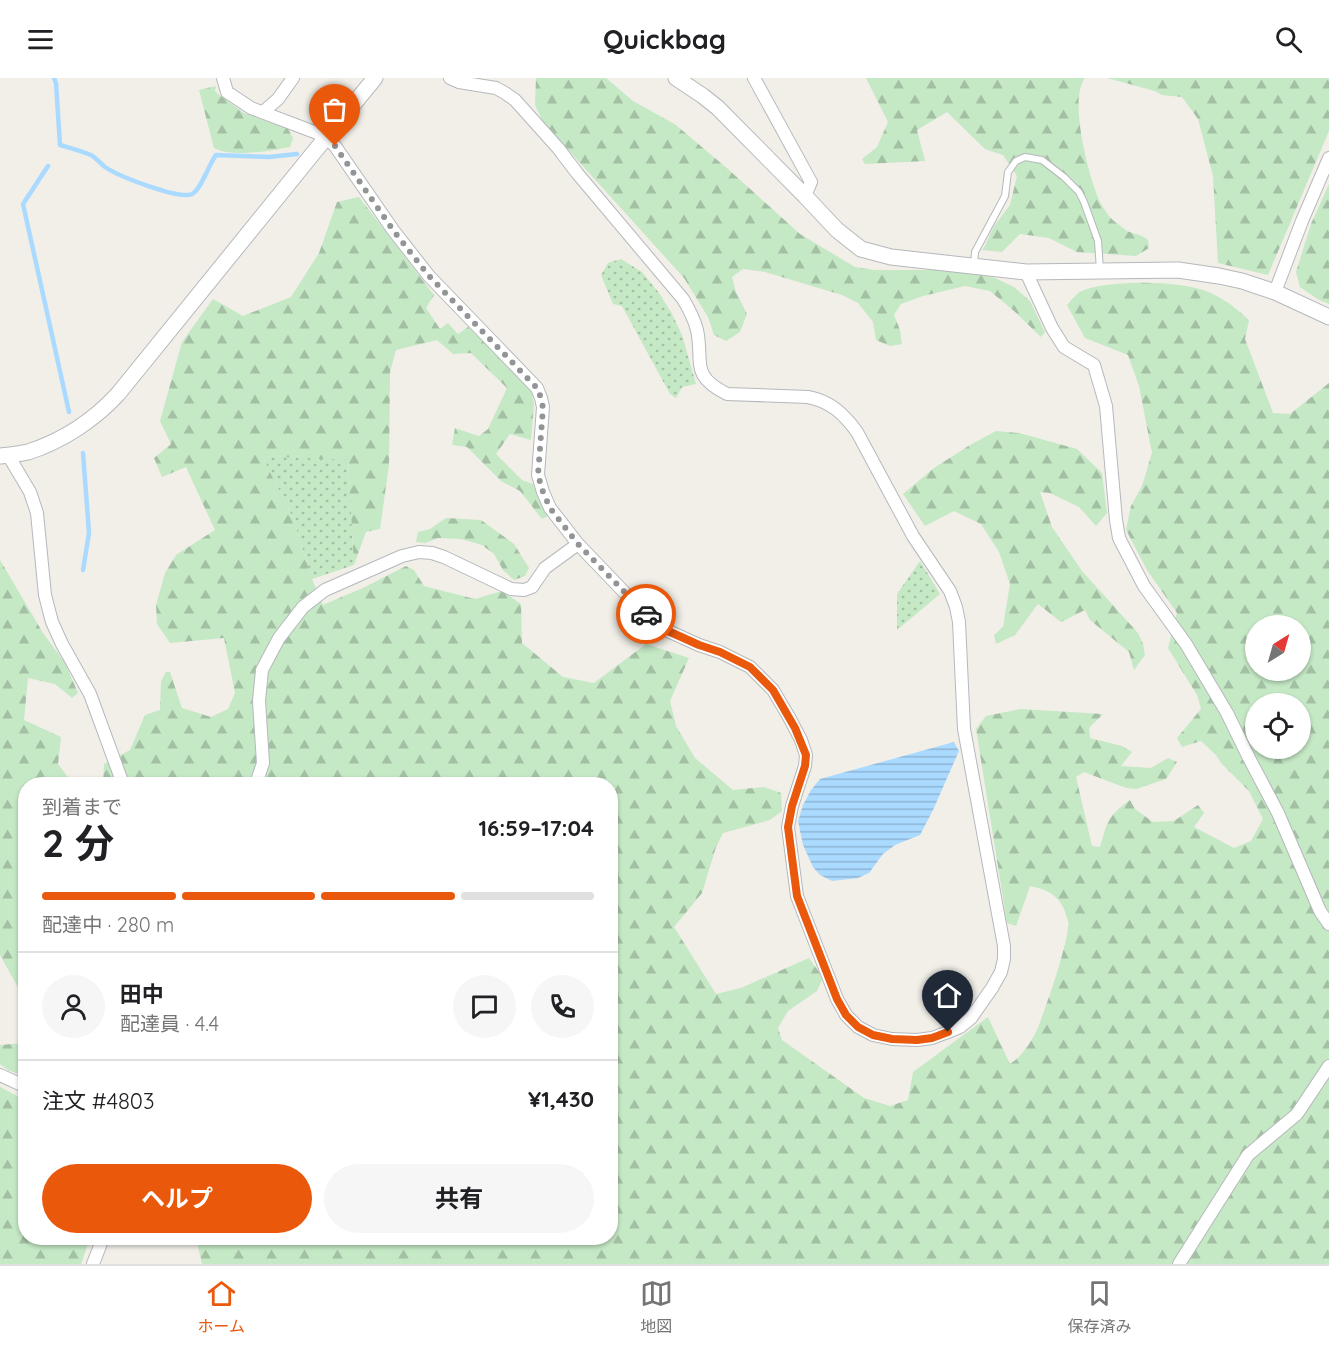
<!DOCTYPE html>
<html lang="ja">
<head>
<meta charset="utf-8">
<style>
  :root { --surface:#fff; --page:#f6f6f6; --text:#202124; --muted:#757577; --line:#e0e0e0; --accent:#ea580c }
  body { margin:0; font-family:Quicksand,"Noto Sans JP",sans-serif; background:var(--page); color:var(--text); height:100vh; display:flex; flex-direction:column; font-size:22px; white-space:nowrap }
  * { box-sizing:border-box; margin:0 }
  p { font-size:20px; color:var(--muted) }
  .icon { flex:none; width:33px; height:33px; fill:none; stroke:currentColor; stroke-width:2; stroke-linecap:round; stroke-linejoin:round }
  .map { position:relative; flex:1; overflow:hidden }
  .details { position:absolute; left:18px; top:699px; width:600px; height:468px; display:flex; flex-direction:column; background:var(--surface); border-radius:24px; box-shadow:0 2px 4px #0004 }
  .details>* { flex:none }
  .needle { width:39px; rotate:37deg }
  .fabs { position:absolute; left:1245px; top:537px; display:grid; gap:12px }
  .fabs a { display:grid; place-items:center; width:66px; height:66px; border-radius:50%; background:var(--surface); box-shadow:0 2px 4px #0004; font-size:30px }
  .pin { position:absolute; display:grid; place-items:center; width:51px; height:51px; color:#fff; margin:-62px -26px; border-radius:50% 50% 50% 0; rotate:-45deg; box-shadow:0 0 6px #0007 }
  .pin .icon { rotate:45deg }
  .courier { position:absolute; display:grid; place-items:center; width:60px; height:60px; margin:-30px; border:4px solid #ea580c; border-radius:50%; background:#fff; color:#222; box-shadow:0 2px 8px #0007 }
  .overview em { font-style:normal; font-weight:700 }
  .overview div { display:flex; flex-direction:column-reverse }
  .overview { display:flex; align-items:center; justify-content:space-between; height:102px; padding:0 24px }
  h1 { font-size:39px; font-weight:700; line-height:45px }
  .bar { display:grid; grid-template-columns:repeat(4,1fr); gap:9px 6px; align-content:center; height:72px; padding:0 24px }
  .bar i { height:8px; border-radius:4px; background:var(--line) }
  .bar .current { background:var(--accent) }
  .bar p { grid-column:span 4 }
  .line { display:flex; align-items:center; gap:15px; padding:0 24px; border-top:2px solid var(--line) }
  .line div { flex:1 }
  .round { display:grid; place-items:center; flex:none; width:63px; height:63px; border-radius:32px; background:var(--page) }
  .button { display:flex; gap:12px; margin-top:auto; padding:12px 24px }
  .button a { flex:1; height:69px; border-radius:36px; background:var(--accent); color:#fff; font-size:24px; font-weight:700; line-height:69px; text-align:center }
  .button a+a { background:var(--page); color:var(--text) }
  header { display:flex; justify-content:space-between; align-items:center; height:78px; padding:0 24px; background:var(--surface); font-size:27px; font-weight:700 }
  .menu { display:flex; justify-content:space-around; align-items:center; height:84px; border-top:2px solid var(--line); background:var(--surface); font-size:16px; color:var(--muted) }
  .menu a { display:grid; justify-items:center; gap:3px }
  .menu .current { color:var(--accent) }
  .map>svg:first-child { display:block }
  .grass { fill:url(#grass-dots) }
  .forest { fill:url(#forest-firs); fill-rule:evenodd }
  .water { fill:url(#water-rules) }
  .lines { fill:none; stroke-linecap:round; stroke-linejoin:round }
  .stream { stroke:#aadaff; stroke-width:4.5 }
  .service-casing { stroke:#b5b8bc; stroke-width:8 }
  .minor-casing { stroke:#b5b8bc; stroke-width:14 }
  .tertiary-casing { stroke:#b5b8bc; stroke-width:17 }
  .service { stroke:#fff; stroke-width:6 }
  .minor { stroke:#fff; stroke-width:12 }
  .tertiary { stroke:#fff; stroke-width:15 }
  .done { stroke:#929495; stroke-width:6; stroke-dasharray:0 10.8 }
  .route { stroke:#ea580c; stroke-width:8 }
</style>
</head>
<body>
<header><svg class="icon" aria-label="menu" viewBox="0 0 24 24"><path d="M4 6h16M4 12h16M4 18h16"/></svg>Quickbag<svg class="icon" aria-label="search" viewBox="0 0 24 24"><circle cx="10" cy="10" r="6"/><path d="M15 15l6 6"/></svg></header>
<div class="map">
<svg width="1329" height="1186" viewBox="0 0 1329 1186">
  <defs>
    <pattern id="grass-dots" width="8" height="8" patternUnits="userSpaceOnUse" patternTransform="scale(1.5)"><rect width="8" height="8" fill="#c5e8c5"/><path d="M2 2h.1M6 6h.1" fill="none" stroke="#a3c0a4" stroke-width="1.8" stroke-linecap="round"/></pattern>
    <pattern id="forest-firs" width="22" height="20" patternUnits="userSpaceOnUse" patternTransform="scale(1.5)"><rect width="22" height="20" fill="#c5e8c5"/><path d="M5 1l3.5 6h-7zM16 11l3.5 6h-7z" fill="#a3c0a4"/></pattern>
    <pattern id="water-rules" width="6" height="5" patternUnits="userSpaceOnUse" patternTransform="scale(1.5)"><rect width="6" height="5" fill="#aadaff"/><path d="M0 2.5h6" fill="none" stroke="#8eb4d2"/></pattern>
  </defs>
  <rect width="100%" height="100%" fill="#f1efe8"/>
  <g class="grass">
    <polygon points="621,181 642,194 659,215 671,234 682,257 696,306 682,309 676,320 670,316 622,228 613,226 601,197 608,185"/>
    <polygon points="262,378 348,381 354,487 312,501 293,440"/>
    <polygon points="920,483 940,516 897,552 897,516"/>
  </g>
  <g class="forest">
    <polygon points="536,0 606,0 633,23 676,47 729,92 800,156 855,189 875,192 943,192 969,194 995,200 1014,209 1030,223 1045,254 1041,259 1014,233 990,213 965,208 923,218 901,226 894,237 900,252 902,266 890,268 876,262 873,244 858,225 842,217 765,194 743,191 732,199 736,214 747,236 740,254 726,263 714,257 708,239 684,200 543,44 535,27"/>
    <path d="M866,0H1085C1069,20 1087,90 1096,114C1098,122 1104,131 1109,138C1113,143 1122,149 1127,153C1136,157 1139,155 1148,162L1149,170L1136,178L1077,174L1049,160L1020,156L1002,174L983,172L994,148L1010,127L1017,98L1003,77L985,71L947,34L917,52L925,83L865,86L862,81L877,69L888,44Z"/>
    <polygon points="1107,0 1329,0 1329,53 1268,197 1218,185 1213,98 1198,41 1182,19 1162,17 1155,13"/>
    <path d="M216,8L215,13L218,16L244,35L288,51L293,60L290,69C268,73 234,80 214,70L199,12Z"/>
    <polygon points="1329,106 1329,226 1319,222 1300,209 1296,194 1311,146"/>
    <path d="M359,119L434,217L426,230L440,251L448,245L458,256L468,249L516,295L531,312L534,326L531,362L510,356L496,376L522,402L533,406L548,438L542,441L520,413L501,403L467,369L452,367L455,350L479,358L488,351L507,310L471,275L453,276L437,262L396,272L390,294L389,387L380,451L366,454L354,487L348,382L262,378L293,440L312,501L323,527L365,509L406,488L414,492L424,508L475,521L502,513L521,526L522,565L563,599L594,605L646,566L689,580L670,623L676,648L695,680L733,712L764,709L781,715L782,733L770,742L723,755L716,769L702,815L674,849L716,916L741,910L809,880L819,894L822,902L817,913L788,933L778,950L782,962L864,1020L890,1028L908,1022L913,994L988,939L1010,986C1021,979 1030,966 1036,954C1043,939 1072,855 1068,843C1062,820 1053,813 1030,808L1016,848L1007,845L976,651L986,638L1020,631L1103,636L1089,650L1090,660L1122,668L1132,674L1121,688L1151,690L1168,680L1177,684L1166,701L1136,711L1126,710L1084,694L1076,699L1092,768L1100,769C1108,742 1107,739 1130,722L1135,731L1153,744L1174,743L1198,727L1204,735L1194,749L1234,770L1251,763L1263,741L1249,713L1221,685L1216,677L1201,663L1182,669L1177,660L1201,631L1197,617L1168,570L1177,535L1147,492L1126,452L1131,428L1142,408L1152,375L1139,308L1128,277L1085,260L1067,227C1072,222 1077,214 1084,212C1114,202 1182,202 1211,215C1226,222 1237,231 1249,242L1245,261L1273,335L1290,336L1329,305V1186H202L196,1160H610V706H103L104,686L130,672L145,637L160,632L161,603L166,594H170L182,630L211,639L228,631L235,615L224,560L170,565L157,546L156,527L165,495L176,477L215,452L186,389L162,399L154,380L171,366L160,343L182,264L213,221L243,238L291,219L319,175L337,124ZM1256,548H1300V592H1256ZM1256,626H1300V670H1256Z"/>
    <polygon points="996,353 1019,355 1077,371 1102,395 1107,435 1096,448 1079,429 1050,415 1040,414 1052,449 1082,493 1138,555 1143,566 1145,577 1134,592 1129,574 1090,542 1085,532 1061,544 1038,526 1015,557 996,566 994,557 1003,549 1010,506 999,474 981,446 954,433 925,448 903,416 934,390 970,367"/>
    <polygon points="446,440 481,442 514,466 529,490 525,498 514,502 503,492 494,476 482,467 461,461 438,460 425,465 416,464 418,454 430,451"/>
    <polygon points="0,482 43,555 65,585 78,615 72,620 55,606 28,600 24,642 61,659 58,686 73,706 26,706 25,922 0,877"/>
    <polygon points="25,965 26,965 25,999 8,992 0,986 0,967"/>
    <polygon points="0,1009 19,1019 25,1020 26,1160 90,1160 81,1186 0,1186"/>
  </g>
  <polygon class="water" points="954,664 959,673 933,732 920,757 895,767 883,776 869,795 858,800 832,803 820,797 813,789 803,767 798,743 803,727 811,712 820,701"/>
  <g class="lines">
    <g class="stream">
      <path d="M54,0L56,5L60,67C70,70 81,73 91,77C96,80 100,85 105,89C118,98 179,122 192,116C201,112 209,86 216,77L269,79L297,76"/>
      <polyline points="48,88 23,126 69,334"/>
      <polyline points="83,375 89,455 83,492"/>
    </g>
    <defs>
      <polyline id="service" points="974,186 975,174 1005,118 1008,94 1016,83 1025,79 1042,82 1064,99 1079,114 1084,124 1098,163 1100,192"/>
      <g id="minor">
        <path d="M223,0L227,14L251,30L317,55L326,60L335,68L393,152L429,198L537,310L541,320L543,329L538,397L543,414L550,430L578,466L648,539L668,553L699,567L720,574L750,589L773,612L789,639L801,662L806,677L805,688L792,728L788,749L797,818L837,921L846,937L858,949L873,957L892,961L917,962L932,960L948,954L960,949L971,940L992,910L1001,894L1004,881V868L964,651L959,544L956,529L950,513L913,458L857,354C844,336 830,323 808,319L727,316C689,297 704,284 697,252C694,240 689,231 683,221L577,95L558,70L515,22L505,15L496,10L459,4L450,0"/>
        <polyline points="754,0 811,104 805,118"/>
        <polyline points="263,34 278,21 293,0"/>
        <polyline points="1026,194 1052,250 1064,269 1094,287 1106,328 1116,442 1119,460 1144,508 1186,566 1227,635 1249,680 1278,735 1320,833 1329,846"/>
        <polyline points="1275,214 1302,143 1329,80"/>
        <polyline points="8,377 30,414 37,435 45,517 52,544 62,566 90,616 123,706"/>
        <polyline points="256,706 263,685 259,623 262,592 279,560 303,529 325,512 402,478 419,474 432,475 444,479 511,511 524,512 532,509 545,490 578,466"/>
        <polyline points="0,997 26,1009"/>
        <polyline points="93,1186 103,1160"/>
        <polyline points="1179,1186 1248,1077 1297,1036 1329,988"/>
      </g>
      <g id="tertiary">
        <polyline points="676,0 703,18 718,30 805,118 837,152 861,171 891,179 1026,194 1178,192 1219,198 1242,203 1275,214 1329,239"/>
        <path d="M0,378C9,377 19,376 28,374C62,363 94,342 118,316L315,73L375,0"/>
      </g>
    </defs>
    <use href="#service" class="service-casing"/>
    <use href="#minor" class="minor-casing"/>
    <use href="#tertiary" class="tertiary-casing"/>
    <use href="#service" class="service"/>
    <use href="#minor" class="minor"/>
    <use href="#tertiary" class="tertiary"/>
  </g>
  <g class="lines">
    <polyline class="done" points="335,68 393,152 429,198 537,310 541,320 543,330 538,397 543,414 550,430 578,466 646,536"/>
    <polyline class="route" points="646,536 668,553 699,567 720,574 750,589 773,612 795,650 806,677 805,688 792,728 788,749 797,818 837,921 846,937 858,949 873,957 892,961 917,962 932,960 948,954"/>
  </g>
</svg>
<div class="fabs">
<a><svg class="needle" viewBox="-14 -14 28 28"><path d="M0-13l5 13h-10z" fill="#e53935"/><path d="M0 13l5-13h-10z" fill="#757577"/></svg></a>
<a><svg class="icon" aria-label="locate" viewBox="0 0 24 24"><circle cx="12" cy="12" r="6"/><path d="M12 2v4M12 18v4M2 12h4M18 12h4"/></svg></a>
</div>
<div class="pin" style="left:335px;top:68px;background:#ea580c"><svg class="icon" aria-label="bag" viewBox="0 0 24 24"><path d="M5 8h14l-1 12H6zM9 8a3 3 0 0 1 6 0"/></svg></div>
<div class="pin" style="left:948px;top:954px;background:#1f2937"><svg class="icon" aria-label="home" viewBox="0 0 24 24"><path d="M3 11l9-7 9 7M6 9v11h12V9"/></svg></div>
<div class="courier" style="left:646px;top:536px"><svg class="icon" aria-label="car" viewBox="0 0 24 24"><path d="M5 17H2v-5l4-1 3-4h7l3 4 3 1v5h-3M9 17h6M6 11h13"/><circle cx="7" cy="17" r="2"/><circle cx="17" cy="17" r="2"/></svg></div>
<section class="details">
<div class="overview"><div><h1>2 分</h1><p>到着まで</p></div><em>16:59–17:04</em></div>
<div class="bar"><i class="current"></i><i class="current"></i><i class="current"></i><i></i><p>配達中 · 280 m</p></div>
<div class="line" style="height:108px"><a class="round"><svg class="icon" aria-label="person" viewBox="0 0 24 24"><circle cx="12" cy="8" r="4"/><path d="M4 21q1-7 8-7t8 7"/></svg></a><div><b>田中</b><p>配達員 · 4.4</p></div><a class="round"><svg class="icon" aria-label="chat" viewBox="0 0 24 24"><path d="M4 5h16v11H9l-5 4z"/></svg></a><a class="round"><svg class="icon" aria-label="phone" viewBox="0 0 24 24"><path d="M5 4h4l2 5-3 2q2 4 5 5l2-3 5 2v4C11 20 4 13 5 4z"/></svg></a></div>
<div class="line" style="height:78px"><div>注文 #4803</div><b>¥1,430</b></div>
<div class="button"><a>ヘルプ</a><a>共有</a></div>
</section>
</div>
<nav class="menu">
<a class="current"><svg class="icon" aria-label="home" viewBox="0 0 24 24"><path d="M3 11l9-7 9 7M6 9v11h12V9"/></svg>ホーム</a>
<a><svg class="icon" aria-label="map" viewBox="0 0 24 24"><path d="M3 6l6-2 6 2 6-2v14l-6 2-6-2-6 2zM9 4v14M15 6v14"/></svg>地図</a>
<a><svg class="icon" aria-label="saved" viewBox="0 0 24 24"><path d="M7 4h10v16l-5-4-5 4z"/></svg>保存済み</a>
</nav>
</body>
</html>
